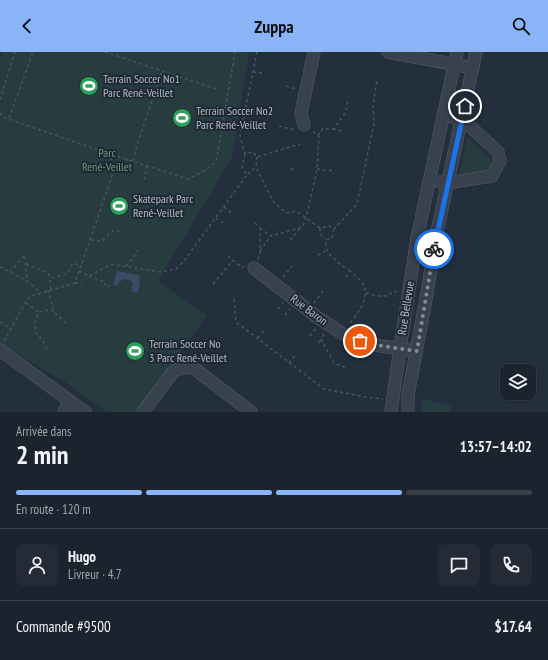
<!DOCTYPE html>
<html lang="fr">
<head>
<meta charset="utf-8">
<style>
  :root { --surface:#1b232e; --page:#242b36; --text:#f1f3f6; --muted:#a0a4aa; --line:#39404a; --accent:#8ab4f8 }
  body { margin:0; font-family:"PT Sans Narrow",sans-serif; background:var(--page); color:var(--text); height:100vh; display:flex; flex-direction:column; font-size:15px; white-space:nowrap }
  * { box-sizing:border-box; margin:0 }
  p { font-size:13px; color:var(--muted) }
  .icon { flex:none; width:22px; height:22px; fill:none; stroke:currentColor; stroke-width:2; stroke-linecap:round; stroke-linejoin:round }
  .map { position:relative; height:360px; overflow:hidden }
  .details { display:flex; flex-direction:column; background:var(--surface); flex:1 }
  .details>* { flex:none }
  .fabs { position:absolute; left:500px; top:312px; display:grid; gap:8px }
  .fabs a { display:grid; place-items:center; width:36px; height:36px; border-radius:8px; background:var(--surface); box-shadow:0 1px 3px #0004,0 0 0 1px var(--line); font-size:20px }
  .pin { position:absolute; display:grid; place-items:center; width:34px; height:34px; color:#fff; margin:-17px; border:2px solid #fff; border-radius:50%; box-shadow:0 1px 4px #0007 }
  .courier { position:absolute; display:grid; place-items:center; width:40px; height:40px; margin:-20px; border:3px solid #1a73e8; border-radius:50%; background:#fff; color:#222; box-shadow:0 1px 5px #0007 }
  .summary em { font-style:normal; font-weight:700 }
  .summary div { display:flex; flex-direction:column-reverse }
  .summary { display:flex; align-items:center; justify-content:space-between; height:68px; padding:0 16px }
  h1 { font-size:26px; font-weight:700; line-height:30px }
  .bar { display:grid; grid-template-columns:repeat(4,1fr); gap:6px 4px; align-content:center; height:48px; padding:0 16px }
  .bar i { height:5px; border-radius:3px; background:var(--line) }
  .bar .current { background:var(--accent) }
  .bar p { grid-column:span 4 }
  .line { display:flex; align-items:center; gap:10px; padding:0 16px; border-top:1px solid var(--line) }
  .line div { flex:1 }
  .round { display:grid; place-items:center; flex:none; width:42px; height:42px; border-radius:8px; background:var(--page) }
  header { display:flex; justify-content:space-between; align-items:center; height:52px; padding:0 16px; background:var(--accent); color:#111; font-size:18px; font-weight:700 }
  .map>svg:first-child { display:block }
  .green { fill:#263c3f }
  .water { fill:#394c67 }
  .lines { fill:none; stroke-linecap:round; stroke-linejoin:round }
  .minor-casing { stroke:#565f6c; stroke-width:13 }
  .path { stroke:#44595c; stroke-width:1.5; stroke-dasharray:3 3; stroke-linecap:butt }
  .minor { stroke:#38414e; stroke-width:12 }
  .done { stroke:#828b98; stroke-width:4; stroke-dasharray:0 7.2 }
  .route { stroke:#1a73e8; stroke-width:5 }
  .labels { text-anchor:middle; stroke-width:3.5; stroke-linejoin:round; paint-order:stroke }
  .poi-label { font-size:12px; fill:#b4bcc9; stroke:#1d2633; text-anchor:start }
  .park-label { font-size:12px; fill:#6b9a76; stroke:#1d2633 }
  .street-label { font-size:12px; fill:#b4bcc9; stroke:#1d2633 }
</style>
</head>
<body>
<header><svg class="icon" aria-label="back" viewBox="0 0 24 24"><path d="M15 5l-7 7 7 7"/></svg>Zuppa<svg class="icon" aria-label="search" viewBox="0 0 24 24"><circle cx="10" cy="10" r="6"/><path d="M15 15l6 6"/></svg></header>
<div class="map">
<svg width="548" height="360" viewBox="0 0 548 360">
  <rect width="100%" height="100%" fill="#242f3e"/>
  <g class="green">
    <polygon points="3,0 249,0 232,106 158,229 207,263 139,360 107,360 68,332 0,292 0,8"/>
    <polygon points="467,85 490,105 491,114 485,120 459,124"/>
    <polygon points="423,347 452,354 449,360 421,360"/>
  </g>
  <polygon class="water" points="117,219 139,223 140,233 137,241 131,240 133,231 131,229 123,227 116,234 113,233"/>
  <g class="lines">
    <defs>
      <g id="minor">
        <polyline points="388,0 473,16"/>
        <polyline points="304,73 301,61 314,0"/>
        <polyline points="440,130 447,131 492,124 500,109 498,100 462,67 443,63"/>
        <polyline points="254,216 317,265 343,282 368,292 408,298"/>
        <polyline points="0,298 85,360"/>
        <polyline points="64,360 70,349"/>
        <path d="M143,360L173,320C180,315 187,314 195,317L251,360"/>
        <polyline points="391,360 400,296 417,186 457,0"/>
        <polyline points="408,360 408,343 427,242 435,189 476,0"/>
      </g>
    </defs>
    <use href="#minor" class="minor-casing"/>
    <g class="path">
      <polyline points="105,0 219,38"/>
      <polyline points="257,0 240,84 245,102 253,100 257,105 300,92"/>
      <polyline points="253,20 263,21"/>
      <polyline points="286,34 296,37"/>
      <polyline points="0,48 15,0"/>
      <polyline points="246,58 255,60"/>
      <polyline points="0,61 5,66 110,102 188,127 204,119 216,110 235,0"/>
      <polyline points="9,66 33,0"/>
      <polyline points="279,74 295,78"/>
      <polyline points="333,77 343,79"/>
      <polyline points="318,84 322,77 333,77 346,60 348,48"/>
      <polyline points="245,102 242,116 247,123 256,115"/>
      <polyline points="257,105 256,115 273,149 286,161 296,159 320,176 329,174 334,177 357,152 374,72 373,53 377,28"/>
      <polyline points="133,109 137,93 162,19"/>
      <polyline points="291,117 295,118"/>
      <polyline points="317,117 335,119"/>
      <polyline points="113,121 128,107"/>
      <polyline points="144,128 147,114"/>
      <polyline points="224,155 232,161"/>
      <polyline points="216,166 223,171"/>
      <polyline points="255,171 260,176 260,202 258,207"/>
      <polyline points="260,176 271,184 303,175 308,158 317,117 319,84 312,79"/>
      <polyline points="320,176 320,182 325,187"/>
      <path d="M334,177L332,186L326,188C324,203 339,211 350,219"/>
      <polyline points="91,188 102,189 114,178 123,180"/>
      <polyline points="292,188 291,187 300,176"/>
      <polyline points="260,199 271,184"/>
      <polyline points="318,203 327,198"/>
      <polyline points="228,204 240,214 244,215"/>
      <polyline points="26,212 48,221 50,227"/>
      <polyline points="127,214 128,210 133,207 137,198"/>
      <polyline points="0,215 27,229 40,240"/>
      <polyline points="79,219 89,224 111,212 161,220 176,217 184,209 247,123"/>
      <polyline points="10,220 25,203 27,229"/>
      <polyline points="89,224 105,230 106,235 113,233"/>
      <polyline points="283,225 292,214"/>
      <path d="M346,225L350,219C354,223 361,228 364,233C370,247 356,263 349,273"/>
      <polyline points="75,231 82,231"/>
      <polyline points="213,232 233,208"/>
      <polyline points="51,237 50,227 68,221 73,211 81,214"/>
      <polyline points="48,238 54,260 66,271"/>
      <path d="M366,241C375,243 386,248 393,239L399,240"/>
      <polyline points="234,247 236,270 324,337 365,345 383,347"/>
      <polyline points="26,251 39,260"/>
      <polyline points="314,251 323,239"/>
      <polyline points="278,257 283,251"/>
      <polyline points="285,263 290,257"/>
      <polyline points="0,270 11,277"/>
      <polyline points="324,282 321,287 334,311 346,316"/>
      <polyline points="310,284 316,276"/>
      <polyline points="258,286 264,278"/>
      <polyline points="4,289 25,251 31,244 75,231 113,121 110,102"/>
      <polyline points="319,291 321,287"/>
      <polyline points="47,297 42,287 35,280 35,270 39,260 49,258 54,260"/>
      <polyline points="289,311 296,302"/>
    </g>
    <use href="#minor" class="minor"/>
  </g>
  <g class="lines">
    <polyline class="done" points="360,289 368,292 417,299 434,197"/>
    <polyline class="route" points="434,197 465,54"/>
  </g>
  <defs>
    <symbol id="stadium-disc" viewBox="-11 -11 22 22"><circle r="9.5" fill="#2e9e5b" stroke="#1d2633"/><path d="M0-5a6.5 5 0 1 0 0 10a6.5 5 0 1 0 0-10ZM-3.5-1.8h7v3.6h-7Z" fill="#fff"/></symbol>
  </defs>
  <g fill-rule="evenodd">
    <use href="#stadium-disc" x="78" y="23" width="22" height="22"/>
    <use href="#stadium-disc" x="171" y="55" width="22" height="22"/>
    <use href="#stadium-disc" x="108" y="143" width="22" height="22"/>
    <use href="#stadium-disc" x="124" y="288" width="22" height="22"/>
  </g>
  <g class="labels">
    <g class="poi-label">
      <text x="103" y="31">Terrain Soccer No1<tspan x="103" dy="14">Parc René-Veillet</tspan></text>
      <text x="196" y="63">Terrain Soccer No2<tspan x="196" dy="14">Parc René-Veillet</tspan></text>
      <text x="133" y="151">Skatepark Parc<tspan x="133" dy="14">René-Veillet</tspan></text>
      <text x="149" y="296">Terrain Soccer No<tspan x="149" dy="14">3 Parc René-Veillet</tspan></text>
    </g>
    <g class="park-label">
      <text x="107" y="105">Parc<tspan x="107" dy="14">René-Veillet</tspan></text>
    </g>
    <g class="street-label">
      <text transform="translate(406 256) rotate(-81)" y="4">Rue Bellevue</text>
      <text transform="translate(309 258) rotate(37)" y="4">Rue Baron</text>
    </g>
  </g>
</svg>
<div class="fabs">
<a><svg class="icon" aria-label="layers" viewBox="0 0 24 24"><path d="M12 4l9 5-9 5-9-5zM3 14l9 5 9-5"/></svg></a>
</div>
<div class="pin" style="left:360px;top:289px;background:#ea580c"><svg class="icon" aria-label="bag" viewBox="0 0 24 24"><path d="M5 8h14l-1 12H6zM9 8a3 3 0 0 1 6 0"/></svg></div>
<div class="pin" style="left:465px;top:54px;background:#1f2937"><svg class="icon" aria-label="home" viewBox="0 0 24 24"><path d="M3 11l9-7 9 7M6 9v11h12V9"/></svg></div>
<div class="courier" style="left:434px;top:197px"><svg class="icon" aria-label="bike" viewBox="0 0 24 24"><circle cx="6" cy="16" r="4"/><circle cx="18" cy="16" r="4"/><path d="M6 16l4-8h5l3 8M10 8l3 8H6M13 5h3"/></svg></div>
</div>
<section class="details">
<div class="summary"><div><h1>2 min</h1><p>Arrivée dans</p></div><em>13:57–14:02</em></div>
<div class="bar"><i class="current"></i><i class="current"></i><i class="current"></i><i></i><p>En route · 120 m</p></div>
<div class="line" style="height:72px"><a class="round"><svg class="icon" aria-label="person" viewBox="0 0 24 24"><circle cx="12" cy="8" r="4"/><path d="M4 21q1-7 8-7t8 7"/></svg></a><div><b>Hugo</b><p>Livreur · 4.7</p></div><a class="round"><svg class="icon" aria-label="chat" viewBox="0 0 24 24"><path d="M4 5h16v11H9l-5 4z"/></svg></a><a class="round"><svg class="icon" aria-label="phone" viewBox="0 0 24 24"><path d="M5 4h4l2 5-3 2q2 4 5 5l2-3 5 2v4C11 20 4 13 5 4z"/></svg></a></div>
<div class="line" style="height:52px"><div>Commande #9500</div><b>$17.64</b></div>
</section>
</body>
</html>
